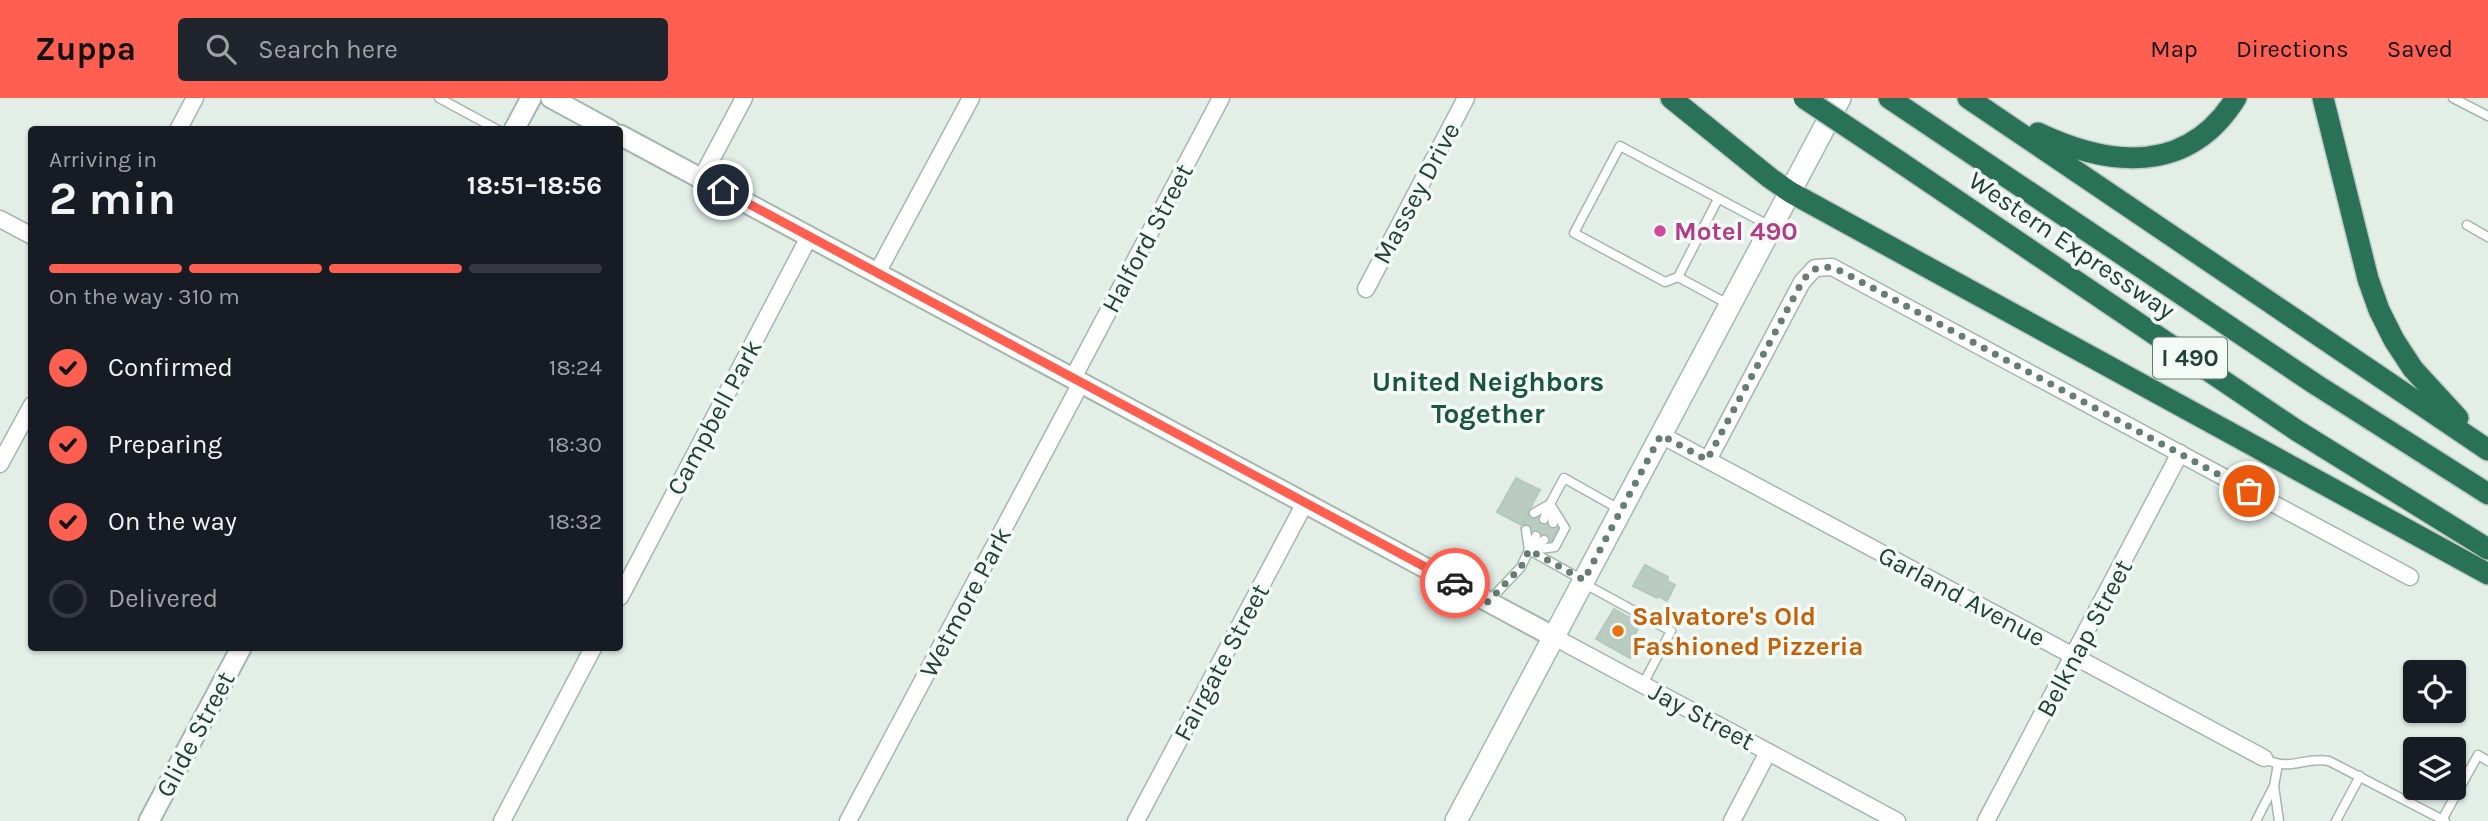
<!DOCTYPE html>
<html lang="en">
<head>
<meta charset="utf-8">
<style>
  :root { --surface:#171b24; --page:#20242c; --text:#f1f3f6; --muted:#9ea1a6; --line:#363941; --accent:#ff5f50 }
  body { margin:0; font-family:Karla,sans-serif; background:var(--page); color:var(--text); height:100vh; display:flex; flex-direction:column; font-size:26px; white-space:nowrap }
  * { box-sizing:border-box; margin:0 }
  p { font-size:23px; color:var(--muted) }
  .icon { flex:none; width:38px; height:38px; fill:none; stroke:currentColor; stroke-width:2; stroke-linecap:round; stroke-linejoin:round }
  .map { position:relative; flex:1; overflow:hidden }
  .details { position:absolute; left:28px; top:28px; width:595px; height:525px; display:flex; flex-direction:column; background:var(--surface); border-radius:7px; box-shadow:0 2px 5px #0004 }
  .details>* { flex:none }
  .fabs { position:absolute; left:2403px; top:562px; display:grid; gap:14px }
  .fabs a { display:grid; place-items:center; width:63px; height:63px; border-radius:7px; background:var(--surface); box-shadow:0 2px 5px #0004; font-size:35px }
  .pin { position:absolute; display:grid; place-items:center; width:60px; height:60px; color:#fff; margin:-30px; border:4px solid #fff; border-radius:50%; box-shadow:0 2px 7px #0007 }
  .courier { position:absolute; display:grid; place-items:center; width:70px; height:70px; margin:-35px; border:5px solid #ff5f50; border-radius:50%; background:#fff; color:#222; box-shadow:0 2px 9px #0007 }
  .head em { font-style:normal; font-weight:700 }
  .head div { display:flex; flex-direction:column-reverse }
  .head { display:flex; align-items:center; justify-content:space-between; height:119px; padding:0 21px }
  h1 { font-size:46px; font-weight:700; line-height:52px }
  .bar { display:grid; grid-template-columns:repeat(4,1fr); gap:10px 7px; align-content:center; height:84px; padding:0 21px }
  .bar i { height:9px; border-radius:5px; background:var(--line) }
  .bar .on { background:var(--accent) }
  .bar p { grid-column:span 4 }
  ol { padding:0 21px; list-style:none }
  li { display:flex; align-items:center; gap:21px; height:77px }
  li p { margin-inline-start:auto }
  li .icon { padding:7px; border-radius:50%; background:var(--accent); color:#111; stroke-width:4 }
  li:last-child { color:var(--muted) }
  li i { width:38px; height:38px; border:4px solid var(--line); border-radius:50% }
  header { display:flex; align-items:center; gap:42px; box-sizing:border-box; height:98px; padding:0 35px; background:var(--accent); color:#111 }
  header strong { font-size:33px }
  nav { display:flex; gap:38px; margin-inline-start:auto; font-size:24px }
  .search { width:490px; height:63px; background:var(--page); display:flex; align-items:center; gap:18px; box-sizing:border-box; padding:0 24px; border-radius:7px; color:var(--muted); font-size:26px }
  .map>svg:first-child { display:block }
  .building { fill:#baccc2; stroke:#b4c9bd; stroke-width:2 }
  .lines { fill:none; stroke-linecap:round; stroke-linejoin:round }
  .service-casing { stroke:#a5b7ad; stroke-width:11 }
  .minor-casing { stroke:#a5b7ad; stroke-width:19 }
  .tertiary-casing { stroke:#a5b7ad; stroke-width:23 }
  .secondary-casing { stroke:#a0bbad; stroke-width:24 }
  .motorway-casing { stroke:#c1cac6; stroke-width:24 }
  .service { stroke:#fff; stroke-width:8 }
  .minor { stroke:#fff; stroke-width:16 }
  .tertiary { stroke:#fff; stroke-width:19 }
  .secondary { stroke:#fff; stroke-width:21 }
  .motorway { stroke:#297157; stroke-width:21 }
  .motorway-bridge-casing { stroke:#c1cac6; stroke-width:24; stroke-linecap:butt }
  .motorway-bridge { stroke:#297157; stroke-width:21 }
  .done { stroke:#647e72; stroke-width:7; stroke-dasharray:0 12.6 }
  .route { stroke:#ff5f50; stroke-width:9 }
  .hotel-dot { fill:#d1479c; stroke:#f4faf6; stroke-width:2.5 }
  .food-dot { fill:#e8710a; stroke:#f4faf6; stroke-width:2.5 }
  .labels { text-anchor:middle; stroke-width:7; stroke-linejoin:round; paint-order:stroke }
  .shield { fill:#f4faf6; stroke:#60796e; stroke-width:2 }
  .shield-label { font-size:24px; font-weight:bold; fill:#204233 }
  .street-label { font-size:26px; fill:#204233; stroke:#f4faf6 }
  .hotel-label { font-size:26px; font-weight:bold; fill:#b23c85; stroke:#f4faf6; text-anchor:start }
  .food-label { font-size:26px; font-weight:bold; fill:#c56008; stroke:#f4faf6; text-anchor:start }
  .neighbourhood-label { font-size:28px; font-weight:bold; fill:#1a563e; stroke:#f4faf6 }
</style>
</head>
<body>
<header>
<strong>Zuppa</strong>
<div class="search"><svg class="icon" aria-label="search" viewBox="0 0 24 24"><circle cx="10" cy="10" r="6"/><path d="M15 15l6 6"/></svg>Search here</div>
<nav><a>Map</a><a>Directions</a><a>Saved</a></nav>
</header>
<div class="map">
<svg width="2488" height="723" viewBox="0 0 2488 723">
  <rect width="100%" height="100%" fill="#e3eee7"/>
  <g class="building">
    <polygon points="1516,380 1540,392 1521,427 1497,414"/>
    <polygon points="1530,413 1559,429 1550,446 1521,430"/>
    <polygon points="1645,467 1668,479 1667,483 1675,487 1667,503 1658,498 1657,500 1633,488"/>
    <polygon points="1614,511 1641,526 1632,541 1638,544 1630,560 1596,541"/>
  </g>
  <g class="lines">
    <defs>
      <g id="service">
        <polyline points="439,0 498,32"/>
        <polyline points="2453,0 2488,18"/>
        <polyline points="2467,127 2488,139"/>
        <polyline points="1678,179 1718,101"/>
        <polyline points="1728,206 1678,179 1665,184 1574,135 1620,48 1770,128"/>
        <polyline points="1534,415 1550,406 1544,421"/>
        <polyline points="1553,425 1550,406 1564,380 1619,411"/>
        <polyline points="1526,432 1529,452 1536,438"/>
        <polyline points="1529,452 1581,481"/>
        <polyline points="1531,452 1555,449 1565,430 1552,409"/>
        <polyline points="1583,485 1671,533 1643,586"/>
        <polyline points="1489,503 1521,469 1529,452 1544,442"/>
        <path d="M2264,660C2290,675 2303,658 2329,663L2445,723"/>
        <polyline points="2278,666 2274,688 2279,723"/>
        <polyline points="2442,722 2478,657 2488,663"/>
        <polyline points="2256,723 2274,688"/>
        <polyline points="2336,723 2360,678"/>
      </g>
      <g id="minor">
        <polyline points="178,32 195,0"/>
        <polyline points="701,81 744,0"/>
        <polyline points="0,121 32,138"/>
        <polyline points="877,175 971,0"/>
        <polyline points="1366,191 1466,0"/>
        <polyline points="1073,280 1221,0"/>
        <polyline points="1661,337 2264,660"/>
        <polyline points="1708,362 1802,184 1815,170 1832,169 2410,479"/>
        <polyline points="0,366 32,307"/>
        <polyline points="620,499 809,139"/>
        <polyline points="1554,539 1897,723"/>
        <polyline points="502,723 593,550"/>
        <polyline points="848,723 1081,285"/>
        <polyline points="1136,723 1305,405"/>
        <polyline points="1732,723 1768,654"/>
        <polyline points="1986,723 2180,355"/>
      </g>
      <g id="tertiary">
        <polyline points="551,0 610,32"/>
        <polyline points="514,32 531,0"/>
        <polyline points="620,37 1554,539"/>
        <polyline points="149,723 241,550"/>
      </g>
      <polyline id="secondary" points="1456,723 1840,0"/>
      <g id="motorway">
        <polyline points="1671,0 1770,80 1790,94 2488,476"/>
        <polyline points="1889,0 2315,286 2488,396"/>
        <polyline points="1968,0 2488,352"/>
        <polyline points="2323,0 2368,181 2379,212 2394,242 2413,271 2458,320"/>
        <path d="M2038,35C2110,69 2188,77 2236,0"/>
        <polyline points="1897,62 2296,332 2488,451"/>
      </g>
    </defs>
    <use href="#service" class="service-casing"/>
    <use href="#minor" class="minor-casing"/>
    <use href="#tertiary" class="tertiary-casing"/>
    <use href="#secondary" class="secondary-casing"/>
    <use href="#motorway" class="motorway-casing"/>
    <use href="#service" class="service"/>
    <use href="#minor" class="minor"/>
    <use href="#tertiary" class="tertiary"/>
    <use href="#secondary" class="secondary"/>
    <use href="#motorway" class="motorway"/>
    <defs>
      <polyline id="motorway-bridge" points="1804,0 1897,62"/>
    </defs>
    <use href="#motorway-bridge" class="motorway-bridge-casing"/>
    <use href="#motorway-bridge" class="motorway-bridge"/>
  </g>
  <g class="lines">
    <path class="done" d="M1455,485L1488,504L1521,469L1529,452L1584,482L1661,337L1707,362L1802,184C1813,167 1825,166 1843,174L2249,393"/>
    <polyline class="route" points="723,92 1455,485"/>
  </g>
  <circle class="hotel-dot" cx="1660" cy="133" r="7"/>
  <circle class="food-dot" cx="1618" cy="533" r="7"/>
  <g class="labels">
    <rect class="shield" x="2153" y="239.5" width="74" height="41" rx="5"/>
    <g class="shield-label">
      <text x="2190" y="268">I 490</text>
    </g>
    <g class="street-label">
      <text transform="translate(1416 95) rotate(-62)" y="9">Massey Drive</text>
      <text transform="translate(1147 140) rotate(-62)" y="9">Halford Street</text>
      <text transform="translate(2072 147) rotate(34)" y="9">Western Expressway</text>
      <text transform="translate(714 319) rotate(-62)" y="9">Campbell Park</text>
      <text transform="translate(1962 498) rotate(28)" y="9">Garland Avenue</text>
      <text transform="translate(965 504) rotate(-62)" y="9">Wetmore Park</text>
      <text transform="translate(2084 540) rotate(-62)" y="9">Belknap Street</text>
      <text transform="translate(1221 564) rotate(-62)" y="9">Fairgate Street</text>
      <text transform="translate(1702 618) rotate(28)" y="9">Jay Street</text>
      <text transform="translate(195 636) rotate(-62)" y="9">Glide Street</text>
    </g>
    <g class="hotel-label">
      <text x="1674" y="142">Motel 490</text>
    </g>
    <g class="food-label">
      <text x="1632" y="527">Salvatore's Old<tspan x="1632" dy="30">Fashioned Pizzeria</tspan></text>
    </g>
    <g class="neighbourhood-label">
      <text x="1488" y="293">United Neighbors<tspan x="1488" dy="32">Together</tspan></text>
    </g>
  </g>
</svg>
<div class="fabs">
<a><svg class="icon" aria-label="locate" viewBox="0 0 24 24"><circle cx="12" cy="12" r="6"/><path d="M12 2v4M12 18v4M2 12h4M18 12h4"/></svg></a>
<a><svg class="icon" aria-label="layers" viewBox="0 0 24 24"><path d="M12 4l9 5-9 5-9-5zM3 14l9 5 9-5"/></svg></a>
</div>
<div class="pin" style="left:2249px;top:393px;background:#ea580c"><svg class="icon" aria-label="bag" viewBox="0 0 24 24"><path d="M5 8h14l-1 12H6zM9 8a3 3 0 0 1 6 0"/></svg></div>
<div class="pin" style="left:723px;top:92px;background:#1f2937"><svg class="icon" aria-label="home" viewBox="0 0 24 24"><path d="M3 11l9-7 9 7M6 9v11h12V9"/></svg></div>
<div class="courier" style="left:1455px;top:485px"><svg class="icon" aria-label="car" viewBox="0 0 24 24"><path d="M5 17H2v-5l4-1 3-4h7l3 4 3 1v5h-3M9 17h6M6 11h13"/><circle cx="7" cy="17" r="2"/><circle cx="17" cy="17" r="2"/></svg></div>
<section class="details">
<div class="head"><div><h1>2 min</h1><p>Arriving in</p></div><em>18:51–18:56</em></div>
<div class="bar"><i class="on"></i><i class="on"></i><i class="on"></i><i></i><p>On the way · 310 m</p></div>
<ol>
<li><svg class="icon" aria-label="check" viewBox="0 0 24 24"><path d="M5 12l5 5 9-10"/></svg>Confirmed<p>18:24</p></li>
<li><svg class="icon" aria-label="check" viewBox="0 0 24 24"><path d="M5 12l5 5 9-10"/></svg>Preparing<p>18:30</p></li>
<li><svg class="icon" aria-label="check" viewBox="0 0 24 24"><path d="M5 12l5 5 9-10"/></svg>On the way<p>18:32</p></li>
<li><i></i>Delivered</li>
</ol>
</section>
</div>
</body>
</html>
